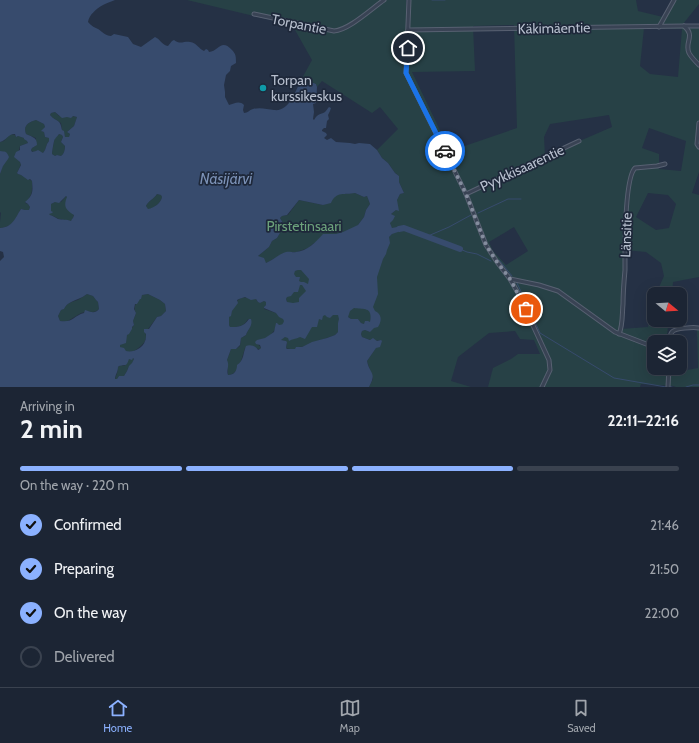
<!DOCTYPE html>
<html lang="en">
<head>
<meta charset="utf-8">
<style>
  :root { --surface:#1c2534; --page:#252d3c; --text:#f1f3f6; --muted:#a0a5ac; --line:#3a424f; --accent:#8bb1ff }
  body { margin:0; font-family:Cabin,sans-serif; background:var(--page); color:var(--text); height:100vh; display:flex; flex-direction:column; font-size:15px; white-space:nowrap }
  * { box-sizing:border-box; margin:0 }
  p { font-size:13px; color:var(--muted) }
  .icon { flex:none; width:22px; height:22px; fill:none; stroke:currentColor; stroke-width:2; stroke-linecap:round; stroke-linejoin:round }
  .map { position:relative; height:387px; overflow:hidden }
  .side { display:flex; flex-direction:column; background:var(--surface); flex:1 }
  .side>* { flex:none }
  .needle { width:26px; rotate:108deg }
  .controls { position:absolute; left:647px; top:287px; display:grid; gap:8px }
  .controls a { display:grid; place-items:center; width:40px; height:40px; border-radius:8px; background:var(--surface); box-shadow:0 4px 16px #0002,0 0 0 1px var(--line); font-size:20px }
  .pin { position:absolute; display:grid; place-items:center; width:34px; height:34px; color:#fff; margin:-17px; border:2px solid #fff; border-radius:50%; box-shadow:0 1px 4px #0007 }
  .courier { position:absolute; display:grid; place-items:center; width:40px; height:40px; margin:-20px; border:3px solid #1a73e8; border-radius:50%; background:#fff; color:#222; box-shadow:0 1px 5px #0007 }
  .summary em { font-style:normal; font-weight:700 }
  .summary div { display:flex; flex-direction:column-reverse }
  .summary { display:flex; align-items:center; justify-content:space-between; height:68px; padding:0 20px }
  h1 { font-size:26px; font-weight:700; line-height:30px }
  .bar { display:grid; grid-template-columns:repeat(4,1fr); gap:6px 4px; align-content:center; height:48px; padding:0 20px }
  .bar i { height:5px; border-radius:3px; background:var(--line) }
  .bar .selected { background:var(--accent) }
  .bar p { grid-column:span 4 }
  ol { padding:0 20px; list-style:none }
  li { display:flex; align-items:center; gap:12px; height:44px }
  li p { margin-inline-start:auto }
  li .icon { padding:4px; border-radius:50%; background:var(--accent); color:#111; stroke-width:4 }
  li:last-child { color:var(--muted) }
  li i { width:22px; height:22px; border:2px solid var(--line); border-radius:50% }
  .tabs { display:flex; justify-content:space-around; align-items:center; height:56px; border-top:1px solid var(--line); background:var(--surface); font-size:11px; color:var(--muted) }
  .tabs a { display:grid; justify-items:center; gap:2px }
  .tabs .selected { color:var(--accent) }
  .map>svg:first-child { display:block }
  .green { fill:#274146; fill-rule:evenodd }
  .water { fill:#374b6d; fill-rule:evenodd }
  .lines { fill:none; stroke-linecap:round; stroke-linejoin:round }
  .stream { stroke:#374b6d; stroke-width:1 }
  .river { stroke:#374b6d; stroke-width:6 }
  .minor-casing { stroke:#586172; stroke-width:5 }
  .minor { stroke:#394354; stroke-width:3 }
  .done { stroke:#848d9e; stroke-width:4; stroke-dasharray:0 7.2 }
  .route { stroke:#1a73e8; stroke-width:5 }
  .culture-dot { fill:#0f9aa8; stroke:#1e283a; stroke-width:1.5 }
  .labels { text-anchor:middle; stroke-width:3.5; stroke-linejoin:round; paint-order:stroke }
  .street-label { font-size:14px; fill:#b7bfce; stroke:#1e283a }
  .poi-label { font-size:14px; fill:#b7bfce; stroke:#1e283a; text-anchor:start }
  .park-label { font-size:14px; fill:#6ca17b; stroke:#1e283a }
  .water-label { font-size:15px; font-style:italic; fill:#7c92b7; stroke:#1e283a }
</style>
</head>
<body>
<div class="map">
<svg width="699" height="387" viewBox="0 0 699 387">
  <rect width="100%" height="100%" fill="#253145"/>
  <g class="green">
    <path d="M187,0H406V25L410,26L411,0H636L638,11L663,17L672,0H699V4L683,24L699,25V172L692,193L699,195V277L673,282L672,294H656L664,276L661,263L646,252L625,250L621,329L648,327L654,301V320H669L666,342H654V368H665L666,374L698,368L697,331L699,327V387H676L673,386L641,384L640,387H488L493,368L511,359L518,354H540L534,340L520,339L515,331L489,333L458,357L451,381L471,387H369L373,379L367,361L381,340C374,342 368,339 362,337L361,334L362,331L365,330L370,332L371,317L370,322L364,324L361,323L358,319H351L348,317L338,323V332L335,335L302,347C298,346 298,348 295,349C293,349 288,349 286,348L287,344L286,341L280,340L285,337L275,329C273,334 263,340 258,344L261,348V349L245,348C242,357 239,375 228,375L227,360L231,349H236L240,346L241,338L246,335C248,329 253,325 250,319H248C243,327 239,327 230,327L229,325V317C231,315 231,312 233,309C239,295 243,297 256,299L257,301L260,303L264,301L266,302V305L264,307V309L276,313L287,302L286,299L289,289L287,287V279L295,271L389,237L392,234V229L390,223L394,216L391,214L396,210L397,200L400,194L404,193L399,182V176L395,173L388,163L382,158L377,150L398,129L380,107L372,113L322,81L317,87L316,84L311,82L309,84L303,81L300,82L312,60L295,30L296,26ZM514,25L517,128L450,151L412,72L475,71L473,26ZM644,28L682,29L678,77L650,74L640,66ZM609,115L612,127L545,156L544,137L550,124ZM649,128L686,141L681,171L659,169V154L642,148ZM648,193L668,195L676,204L669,228L656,230L636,217ZM514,227L528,251L506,265L493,251L489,242Z"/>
    <polygon points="55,112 59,116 72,116 77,117 74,126 67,132 70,134 69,137 65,137 64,133 62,130 61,123 53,118 50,115 51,113"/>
    <path d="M36,120L44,124L45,127L42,132H44L45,137L49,138V141L47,144L45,150L43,153L37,151L33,152L31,150L32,148L35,146L36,138L26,134C23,126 28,122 36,120Z"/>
    <path d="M10,134L15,135L16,137L18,136L25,138L28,143L20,146L19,150L16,158L19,161L21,164L17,173L18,174L21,175L32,181C32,192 33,194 25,203L28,204L30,207L29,210H25L21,209C15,219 13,227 0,228V222L1,213L0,212V174L3,165L2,152L0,151V142L4,141Z"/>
    <path d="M59,134L62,135L63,137L61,142L65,146C65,150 64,154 61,156L57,155L55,156L52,154C52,152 54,140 55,138C56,137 58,135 59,134Z"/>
    <polygon points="355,193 364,197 367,196 370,204 366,210 364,217 358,225 354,237 314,243 308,248 297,252 288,252 277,257 270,261 266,263 258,256 269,247 272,241 277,238 280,233 282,225 283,223 280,218 282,216 288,215 299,200 323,205 338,194"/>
    <path d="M157,194L161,195L162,197C161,203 154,208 148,210L146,206C148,201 155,198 157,194Z"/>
    <polygon points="66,196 67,197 68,210 74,214 73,218 71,221 59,219 53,216 49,215 49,213 52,213 51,211 51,204 55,202 61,202"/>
    <path d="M87,294L93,296L96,300L98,302L99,309C96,312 92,313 88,311L81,313L66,322L60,321L58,316L61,310L64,309C67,303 71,302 78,300C81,298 84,296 87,294Z"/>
    <path d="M148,294L160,300L165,304L166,311L161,316L157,317L148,329L144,330C149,338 144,344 137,349C134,351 133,352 128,352C125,351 123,349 120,347V345L134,325L133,321L136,313C132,306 138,301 142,295Z"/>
    <path d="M133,358L134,359L132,364L128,368L127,371L124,376H119L117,379H115C116,375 118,372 118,367L121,365L124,366L129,359Z"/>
  </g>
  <g class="water">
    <path d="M0,0H115C111,2 106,3 103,5C96,9 89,15 88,22C94,29 97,27 102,32C106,35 106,35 111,36L114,34L128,37L133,44L141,47L155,37C160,39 162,45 168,46L172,41L174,40C180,45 184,41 190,42C197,43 199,49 204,51L206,49L208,50L209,52C219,51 221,38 232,50C236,54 236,57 236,63L231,66L230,71L226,75L224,85L225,92V97L229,105C234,104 239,100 244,105L243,110L244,113C248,113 249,110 253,109C260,107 267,109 274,110C289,112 295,92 300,82L303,81L309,84L311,82L316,84L317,87L316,103L313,104L314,112L313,119L314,120C318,113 320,115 325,112C326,111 328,108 329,107L331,108L330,111L328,115L329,119L327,121L326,128H324L322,130V131L326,133L327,135L324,138L327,140L331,138L336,142L350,143L355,144L359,143L370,144L377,150L382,158L388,163L395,173L399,176V182L404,193L400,194L397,200L399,211L396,210L391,214L395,216L393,220L390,223L392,228L397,227L399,229L398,232L392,234L389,237L390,243L387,250L386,254L383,259L377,277L378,294L373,307L375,311C382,314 382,321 378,327L374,328L370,332L365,330L362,331L361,334L362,337L370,340L373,338L377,341L381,340L382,341L380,347L376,348L367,361C370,375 377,372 369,387H0V261L4,257L3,252L0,251V228C13,227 15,218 21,209L25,210H29L30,207L28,204L25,202C33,195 33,192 32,181L30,179L28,180L21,175L18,174L17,173L21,165L20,162L14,157L16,152L20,150V146L28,143L27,141L24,139V138L18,136L16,137L15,134C9,133 7,140 0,142ZM55,112L62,118L67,117L71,118L73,116L77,117L74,126L67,132L70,134L69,137H65L64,131L62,130C60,118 57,123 50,115L51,113ZM36,120L44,124L45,127L41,131L44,132L45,137L49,138V141L47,144L45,150L43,153L38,150L36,151L32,152L31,150L32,148L37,145C37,137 32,137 26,134C23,126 28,122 36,120ZM59,134L62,135L63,137L61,142L65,146C65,150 64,154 61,156L57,155L55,156L52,154C52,152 54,139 55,139C56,137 58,136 59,134ZM355,193L364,197L367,196L370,204L366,210L364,217L358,225L343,232L336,234H323C316,242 307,251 296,252C293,253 290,251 286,252C279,254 273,260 266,263L264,258L258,256L269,247L272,241L277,238L280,233L282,225L283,223L280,218L282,216L287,215L299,200L323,205L331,203C336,191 345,195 355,193ZM157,194L161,195L162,197C161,203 154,208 148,209L146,206C148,201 154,199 157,194ZM66,196L67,197C63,207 66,210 74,215L73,218L72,219L71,221C67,219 62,220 58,219C55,217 53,216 50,215L49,214L52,213L53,212L51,211V204L55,202L59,203ZM298,270H301L309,279L308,284L304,282H301L299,281L300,277H296L294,274L295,271ZM300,285H302L306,291L299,298V302L293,303L287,302L286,299L287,297L291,296L294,292H298ZM87,294L93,296L96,300L98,302L99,309C95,314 91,312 85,310L84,313C73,316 73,323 60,321L58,316L61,310L64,309C67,303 71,302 78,299C81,298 84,296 87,294ZM148,294L160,300L165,304L166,311L161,316L157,317L149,329H144V332L146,334C146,335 146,340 145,341C143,348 133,353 126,351L124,348L120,347V345L126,343L127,335L129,334L132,329V327L134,325L133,321L136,313L134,309L135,304H137L140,299H141L142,295ZM245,297L251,300L256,299L258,302L260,303L264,301L266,302V305L264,307V308L276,313L279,317L283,319L284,321C283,324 282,325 279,325L277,323H276L274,332L265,338L257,340L255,342L256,344L260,345L261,348L260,349L258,350C256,346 250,344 246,346C243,353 244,361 237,365C237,371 234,375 228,375C226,370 230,366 227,360L231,349H236L240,345L241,338L246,335C248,329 253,326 251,319H249C243,327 239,327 230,327L229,325V317L231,316L232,311L238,303L237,300L239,299ZM354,308C364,310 373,306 370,322L368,321H365L364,324L361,323L358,319H351L348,317L350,311ZM325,315L327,317L330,318L333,315H338L339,319L338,323V332L335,335L327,338L312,342L302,347H296L295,349H287L286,348L287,342L286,341L281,340L285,337L288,338L289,341C292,339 296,339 300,337L305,339L312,327H317L319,319L322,320L323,316ZM133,358L134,359L132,363L129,366L127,371L124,376H119L117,379H115C115,375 118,372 118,367L119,366C127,364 126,367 129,359L132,360Z"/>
    <path d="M0,151C5,152 6,150 9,157L8,159L3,166L0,174Z"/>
  </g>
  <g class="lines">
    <g class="stream">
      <polyline points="432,0 445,0"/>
      <polyline points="478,213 508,199 521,199"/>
      <polyline points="428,236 449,227 471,215"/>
      <polyline points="460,249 467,252 477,254 491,261"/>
      <polyline points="499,260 512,276"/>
      <polyline points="517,283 540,333 614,378 666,387"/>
      <polyline points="670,387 672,387"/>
      <polyline points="686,387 693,385 699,385"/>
    </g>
    <polyline class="river" points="399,229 404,228 460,249"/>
    <defs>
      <g id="minor">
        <polyline points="409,0 406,73 466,194 486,245 497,262 510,279 539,285 558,291 615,332 654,347"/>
        <path d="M254,14L334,31C349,30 371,9 384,0"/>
        <path d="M684,26C696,36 684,42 689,53C691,57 696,62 699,65"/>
        <polyline points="659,27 674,0"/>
        <polyline points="408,30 684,26 699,26"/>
        <polyline points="699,123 697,144 699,147"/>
        <polyline points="466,194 579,141"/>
        <polyline points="510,279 518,293 549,360 550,370 542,387"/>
        <path d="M619,334C623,325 622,314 623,304C623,293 624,281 625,270C625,251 624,179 635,168L657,166L665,164"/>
        <path d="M669,342C670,339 670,334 672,332C675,328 694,327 699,328"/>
        <polyline points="668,387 669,368"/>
      </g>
    </defs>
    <use href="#minor" class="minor-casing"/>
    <use href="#minor" class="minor"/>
  </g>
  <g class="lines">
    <polyline class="done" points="445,151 466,194 486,245 497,262 510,279 526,309"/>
    <polyline class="route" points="408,48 406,73 445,151"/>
  </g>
  <circle class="culture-dot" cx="263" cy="88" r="4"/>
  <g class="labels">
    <g class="street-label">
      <text transform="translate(299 24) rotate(11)" y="5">Torpantie</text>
      <text transform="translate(554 28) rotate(-1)" y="5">Käkimäentie</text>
      <text transform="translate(522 168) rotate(-25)" y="5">Pyykkisaarentie</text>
      <text transform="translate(626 235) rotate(-88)" y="5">Länsitie</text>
    </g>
    <g class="poi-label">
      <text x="271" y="85">Torpan<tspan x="271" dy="16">kurssikeskus</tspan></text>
    </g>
    <g class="park-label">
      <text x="304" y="231">Pirstetinsaari</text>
    </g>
    <g class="water-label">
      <text x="226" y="184">Näsijärvi</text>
    </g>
  </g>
</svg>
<div class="controls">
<a><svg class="needle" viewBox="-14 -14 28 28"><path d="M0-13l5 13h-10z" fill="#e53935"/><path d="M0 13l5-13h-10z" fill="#a0a5ac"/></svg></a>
<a><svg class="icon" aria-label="layers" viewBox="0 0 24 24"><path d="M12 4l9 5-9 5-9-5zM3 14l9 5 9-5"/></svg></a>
</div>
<div class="pin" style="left:526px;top:309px;background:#ea580c"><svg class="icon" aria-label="bag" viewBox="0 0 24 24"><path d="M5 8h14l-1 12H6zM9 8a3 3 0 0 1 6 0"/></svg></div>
<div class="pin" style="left:408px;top:48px;background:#1f2937"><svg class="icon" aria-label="home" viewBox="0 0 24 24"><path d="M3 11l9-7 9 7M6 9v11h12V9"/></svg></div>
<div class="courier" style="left:445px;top:151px"><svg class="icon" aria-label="car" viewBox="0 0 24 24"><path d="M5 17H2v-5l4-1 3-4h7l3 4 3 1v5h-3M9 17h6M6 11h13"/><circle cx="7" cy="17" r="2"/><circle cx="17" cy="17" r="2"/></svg></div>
</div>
<section class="side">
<div class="summary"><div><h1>2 min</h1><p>Arriving in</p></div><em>22:11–22:16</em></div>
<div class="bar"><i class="selected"></i><i class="selected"></i><i class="selected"></i><i></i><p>On the way · 220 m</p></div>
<ol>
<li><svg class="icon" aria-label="check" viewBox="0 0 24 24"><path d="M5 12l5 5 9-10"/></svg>Confirmed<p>21:46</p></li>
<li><svg class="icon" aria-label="check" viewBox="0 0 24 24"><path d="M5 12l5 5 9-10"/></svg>Preparing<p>21:50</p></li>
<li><svg class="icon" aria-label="check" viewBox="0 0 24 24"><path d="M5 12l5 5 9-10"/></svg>On the way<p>22:00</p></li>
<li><i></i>Delivered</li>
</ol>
</section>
<nav class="tabs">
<a class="selected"><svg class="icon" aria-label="home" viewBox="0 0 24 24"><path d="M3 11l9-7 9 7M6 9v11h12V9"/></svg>Home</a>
<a><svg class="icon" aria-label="map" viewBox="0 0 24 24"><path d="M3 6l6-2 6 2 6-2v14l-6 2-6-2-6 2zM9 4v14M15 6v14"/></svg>Map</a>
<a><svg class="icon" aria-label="saved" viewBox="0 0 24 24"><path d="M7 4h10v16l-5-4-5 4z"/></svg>Saved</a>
</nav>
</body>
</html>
